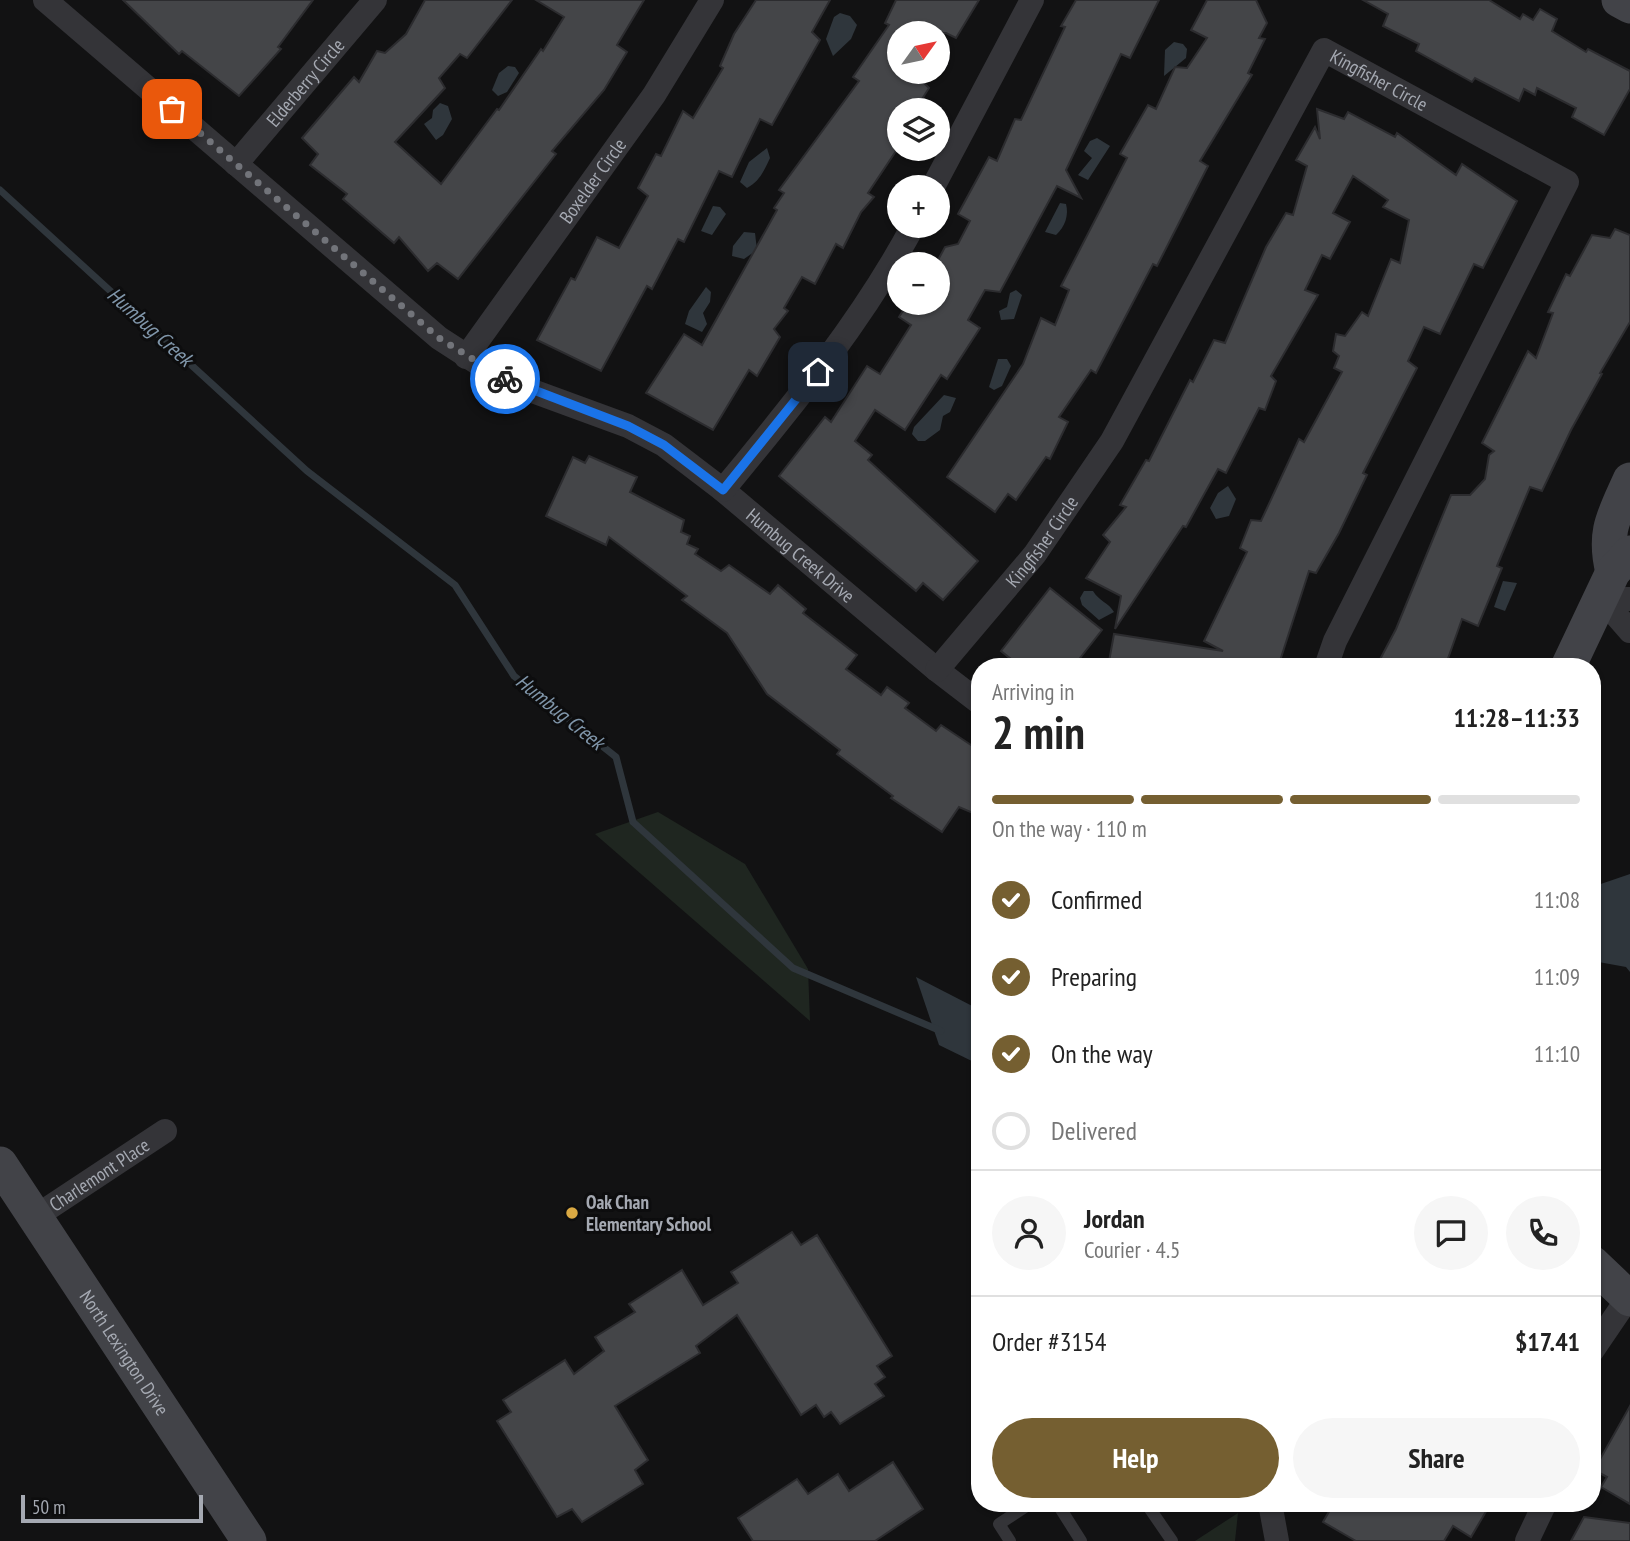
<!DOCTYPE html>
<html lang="en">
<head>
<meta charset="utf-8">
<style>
  :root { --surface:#fff; --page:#f6f6f6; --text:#222; --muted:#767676; --line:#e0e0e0; --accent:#755f31 }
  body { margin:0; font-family:"PT Sans Narrow",sans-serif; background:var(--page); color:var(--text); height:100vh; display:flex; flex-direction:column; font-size:26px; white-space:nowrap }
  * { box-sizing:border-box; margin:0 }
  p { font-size:23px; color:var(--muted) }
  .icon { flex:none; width:38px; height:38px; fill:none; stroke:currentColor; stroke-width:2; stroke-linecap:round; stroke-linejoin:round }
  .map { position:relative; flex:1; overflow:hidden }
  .details { position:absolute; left:971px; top:658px; width:630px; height:854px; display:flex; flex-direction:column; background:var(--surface); border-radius:28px; box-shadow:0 2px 5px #0004 }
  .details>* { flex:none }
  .needle { width:46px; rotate:57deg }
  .tools { position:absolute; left:887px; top:21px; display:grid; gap:14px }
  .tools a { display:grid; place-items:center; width:63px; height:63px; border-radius:50%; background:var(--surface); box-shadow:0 2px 5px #0004; font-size:35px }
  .scale { position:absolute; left:21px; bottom:18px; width:182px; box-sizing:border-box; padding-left:7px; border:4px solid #a5a9b2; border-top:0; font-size:19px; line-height:24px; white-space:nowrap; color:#a5a9b2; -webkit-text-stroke:5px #0d0d0e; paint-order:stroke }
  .pin { position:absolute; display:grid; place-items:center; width:60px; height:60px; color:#fff; margin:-30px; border-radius:14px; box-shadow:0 4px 10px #0006 }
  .courier { position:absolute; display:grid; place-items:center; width:70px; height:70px; margin:-35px; border:5px solid #1a73e8; border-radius:50%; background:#fff; color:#222; box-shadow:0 2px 9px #0007 }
  .summary em { font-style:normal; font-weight:700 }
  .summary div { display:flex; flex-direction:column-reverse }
  .summary { display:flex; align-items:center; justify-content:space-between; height:119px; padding:0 21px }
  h1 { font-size:46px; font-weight:700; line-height:52px }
  .bar { display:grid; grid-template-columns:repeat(4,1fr); gap:10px 7px; align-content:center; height:84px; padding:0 21px }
  .bar i { height:9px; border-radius:5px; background:var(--line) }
  .bar .selected { background:var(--accent) }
  .bar p { grid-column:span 4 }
  .line { display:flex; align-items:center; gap:18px; padding:0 21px; border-top:2px solid var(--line) }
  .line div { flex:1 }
  .round { display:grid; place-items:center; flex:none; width:74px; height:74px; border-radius:37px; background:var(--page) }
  ol { padding:0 21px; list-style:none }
  li { display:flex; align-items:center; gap:21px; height:77px }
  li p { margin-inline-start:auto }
  li .icon { padding:7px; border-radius:50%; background:var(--accent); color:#fff; stroke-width:4 }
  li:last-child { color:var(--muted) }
  li i { width:38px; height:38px; border:4px solid var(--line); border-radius:50% }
  .primary-button { display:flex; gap:14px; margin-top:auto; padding:14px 21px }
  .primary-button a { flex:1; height:80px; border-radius:42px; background:var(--accent); color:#fff; font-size:28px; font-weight:700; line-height:80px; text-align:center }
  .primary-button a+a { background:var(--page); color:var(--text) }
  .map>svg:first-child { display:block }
  .green { fill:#1f2620 }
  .water { fill:#2f363c }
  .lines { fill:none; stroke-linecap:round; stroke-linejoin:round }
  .stream { stroke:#2f363c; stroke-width:7 }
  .building { fill:#444548; stroke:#2c2c2f; stroke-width:2 }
  .lane { stroke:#343438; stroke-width:12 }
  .street { stroke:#343438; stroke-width:24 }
  .secondary { stroke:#424348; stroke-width:35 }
  .done { stroke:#72747a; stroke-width:7; stroke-dasharray:0 12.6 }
  .route { stroke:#1a73e8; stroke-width:9 }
  .poi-dot { fill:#daa943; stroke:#0d0d0e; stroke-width:2.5 }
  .labels { text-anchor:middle; stroke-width:6; stroke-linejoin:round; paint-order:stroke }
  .street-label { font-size:19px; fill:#a5a9b2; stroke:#0d0d0e }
  .poi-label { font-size:19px; font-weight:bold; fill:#a5a9b2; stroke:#0d0d0e; text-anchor:start }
  .water-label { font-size:21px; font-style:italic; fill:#8096aa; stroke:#0d0d0e }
</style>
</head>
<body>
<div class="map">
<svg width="1630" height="1541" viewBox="0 0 1630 1541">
  <rect width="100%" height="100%" fill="#121213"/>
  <g class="green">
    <polygon points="658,812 745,864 808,969 810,1021 595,834"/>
    <polygon points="1238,1513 1235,1541 1195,1541"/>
  </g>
  <g class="water">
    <polygon points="840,13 850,16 857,25 851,39 833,56 826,39 834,17"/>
    <polygon points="1174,42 1183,44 1187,49 1186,58 1164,76 1165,50"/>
    <polygon points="508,66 515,67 519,73 507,92 498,96 492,90 499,73"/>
    <polygon points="440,103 448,106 452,119 443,135 436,140 424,124 432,118 433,110"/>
    <polygon points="1097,138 1110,146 1088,180 1078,175 1092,158 1084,151 1090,141"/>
    <path d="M767,148L770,158C764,171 759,182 747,188L740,182L749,162Z"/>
    <path d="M1060,203L1066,204C1069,215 1065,227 1056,235L1045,232Z"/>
    <polygon points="713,206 720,207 726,214 712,235 701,231"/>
    <polygon points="744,232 755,233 757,250 744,259 732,256 733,246"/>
    <polygon points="706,287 711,292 710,302 703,313 707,324 702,332 685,324 689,311"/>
    <polygon points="1016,290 1022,295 1014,319 1001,320 999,311 1007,307 1010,293"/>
    <polygon points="998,359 1007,359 1011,366 1002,386 994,390 989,387"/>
    <polygon points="944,395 956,398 950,412 943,416 940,430 925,441 918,441 912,434 914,427"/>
    <polygon points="1228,486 1236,499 1229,516 1216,519 1210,508 1218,493"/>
    <polygon points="1503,581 1517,583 1505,611 1494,607"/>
    <path d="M1084,591H1093C1099,601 1109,603 1114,612L1099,620L1082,605L1080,598Z"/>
    <polygon points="1630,874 1630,972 1626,967 1593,961 1592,887"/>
    <polygon points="916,977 980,1010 980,1065 939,1045"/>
  </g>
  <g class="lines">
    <polyline class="stream" points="0,190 307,471 455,585 514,676 616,757 633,822 793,968 941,1031"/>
  </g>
  <g class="building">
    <polygon points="123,0 313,0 278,47 281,49 239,96 182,51 179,54"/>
    <polygon points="425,0 512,0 467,58 460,54 439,78 445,88 395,142 441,184 497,109 499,110 541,49 543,51 564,17 536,0 644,0 617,45 627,52 604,90 552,151 556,154 458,279 437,263 428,271 399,237 394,243 343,199 347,194 310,165 318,154 302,138 354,77 359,82 377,51 385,53 406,34"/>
    <polygon points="756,0 830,0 812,32 820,40 772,125 760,119 732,177 719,171 684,242 678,239 652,289 647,286 601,371 537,340 571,278 575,280 597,237 619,248 648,196 638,188 656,154 661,156 683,111 693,118 723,68 720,66 734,34"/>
    <polygon points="896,0 979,0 956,38 946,33 900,33 900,72 929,72 923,82 929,88 915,110 900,110 900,145 868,193 874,197 861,212 843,248 836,244 815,284 802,277 784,308 788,311 774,329 780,337 757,376 749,370 713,430 646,393 684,334 702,345 777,210 774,208 784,193 779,190 859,81 853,77 889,25 885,23"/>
    <polygon points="1076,0 1159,0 1130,58 1121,54 1066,170 1081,198 1057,186 1000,292 985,290 968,320 980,328 947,379 941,375 905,430 875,410 855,441 872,455 868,460 978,561 943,600 923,583 916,591 779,476 825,417 831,422 867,366 880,374 911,325 899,317 908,303 938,303 938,260 945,247 958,244 970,221 958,214 989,157 997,161 1015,119 1021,120 1065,27 1061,26"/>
    <polygon points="1207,0 1256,0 1267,23 1259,38 1265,39 1248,73 1252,75 1200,161 1208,166 1157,266 1153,264 1096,373 1091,370 1059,417 1068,422 1050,459 1046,457 1016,500 1008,494 995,512 947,477 1023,364 1041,318 1055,325 1069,290 1061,286 1127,158 1120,154 1148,105 1156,109 1175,67 1187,68 1207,38 1191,30"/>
    <polygon points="1363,0 1489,0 1520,19 1523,14 1533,20 1540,9 1557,19 1552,31 1586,52 1588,49 1630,71 1630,89 1604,135 1572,117 1576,108 1537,88 1535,95 1524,89 1519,101 1475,78 1472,82 1416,51 1419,44 1383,26 1388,14"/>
    <polygon points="1317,109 1344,119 1348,112 1395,137 1397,133 1456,175 1462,164 1517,201 1483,268 1474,264 1440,334 1424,327 1408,361 1417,368 1363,473 1367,475 1339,533 1316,573 1309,571 1278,667 1108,667 1114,634 1223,651 1204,641 1247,552 1240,548 1251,520 1261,521 1299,439 1304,442 1342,372 1334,368 1339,356 1333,351 1336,334 1345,336 1362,312 1368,316 1391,259 1400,263 1409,220 1383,207 1388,200 1353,176 1333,213 1350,222 1330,259 1322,255 1305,290 1318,295 1271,376 1276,381 1265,410 1259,408 1226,473 1218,469 1186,527 1183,526 1115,629 1121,596 1086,578 1110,542 1103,535 1126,507 1120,505 1146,460 1149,461 1190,380 1193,382 1214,340 1225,343 1266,247 1286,213 1293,215 1307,166 1296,160 1315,127 1320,139"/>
    <polygon points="1615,229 1630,235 1630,322 1600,373 1602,374 1571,430 1542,491 1530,487 1497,566 1502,568 1478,626 1462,619 1445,667 1376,667 1396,629 1451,495 1470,495 1485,479 1489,455 1494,451 1482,443 1528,351 1536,358 1553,313 1548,312 1566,274 1570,276 1592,235 1610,238"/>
    <polygon points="589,456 637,477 630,492 684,520 681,532 690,536 687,544 698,549 695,554 721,571 729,565 770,594 778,585 806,609 803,613 857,655 846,669 881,695 887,687 909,703 905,708 936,731 941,725 980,751 980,816 959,807 942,832 891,798 893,796 837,754 840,750 767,694 727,633 682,600 687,596 609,537 606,545 546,516 573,457 585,463"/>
    <polygon points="1050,588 1102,630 1073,667 1021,667 1001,651"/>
    <polygon points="792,1232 801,1245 817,1235 892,1356 877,1366 885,1377 875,1384 884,1396 840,1424 831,1412 824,1417 816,1405 801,1415 737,1315 696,1346 700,1353 615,1406 648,1460 635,1470 643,1484 582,1522 572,1509 557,1517 497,1421 511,1412 503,1400 565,1360 574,1374 604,1351 595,1337 635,1312 629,1304 682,1270 703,1305 738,1283 731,1272"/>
    <polygon points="1630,1406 1630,1504 1601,1487 1607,1477 1594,1470"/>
    <polygon points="893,1462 923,1509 875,1541 753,1541 738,1518 797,1479 808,1494 838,1474 849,1491"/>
    <polygon points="1334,1503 1491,1503 1471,1537 1453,1526 1444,1541 1356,1541 1323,1522"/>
    <polygon points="1584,1517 1630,1523 1630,1541 1571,1541"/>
  </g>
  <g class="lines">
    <g class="lane">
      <polyline points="1057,1503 1081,1541"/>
      <polyline points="1146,1503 1172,1541"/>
      <polyline points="1010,1541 999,1524 1031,1503"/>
    </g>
    <g class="street">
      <path id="s1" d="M45,0L439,338L490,371L527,389L628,426L664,445L723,490L937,670L980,703"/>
      <path id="s2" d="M236,164L375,0"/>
      <polyline points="933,187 1032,0"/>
      <path id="s3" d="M466,357L654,95L712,0"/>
      <path d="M723,490C792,406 861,323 913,226"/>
      <polyline points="1602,599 1630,631"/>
      <polyline points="1602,599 1630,599"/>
      <path id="s4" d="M937,670L1035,554L1112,441L1324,50L1567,182L1335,641L1326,667"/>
      <path id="s5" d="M35,1217L165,1131"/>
      <polyline points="1592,1351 1628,1298"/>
      <polyline points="1270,1503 1277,1541"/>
      <polyline points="1527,1541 1545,1503"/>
    </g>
    <g class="secondary">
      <polyline points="1619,0 1630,6"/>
      <path d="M1613,572C1603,532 1614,516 1630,480"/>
      <polyline points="1568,667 1613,572 1630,553"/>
      <path id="s6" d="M0,1164L249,1541"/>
      <polyline points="1592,1263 1630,1299"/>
    </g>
  </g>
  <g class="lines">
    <polyline class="done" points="172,109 439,338 505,379"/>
    <polyline class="route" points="505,379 628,426 664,445 723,490 818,372"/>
  </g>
  <circle class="poi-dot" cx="572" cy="1213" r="7"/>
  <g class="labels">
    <g class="street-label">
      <text dy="7" stroke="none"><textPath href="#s4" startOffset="796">Kingfisher Circle</textPath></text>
      <text dy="7" stroke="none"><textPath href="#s2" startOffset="107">Elderberry Circle</textPath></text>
      <text dy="7" stroke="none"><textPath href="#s3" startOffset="217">Boxelder Circle</textPath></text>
      <text dy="7" stroke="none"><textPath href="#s4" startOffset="166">Kingfisher Circle</textPath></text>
      <text dy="7" stroke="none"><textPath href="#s1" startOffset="945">Humbug Creek Drive</textPath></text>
      <text dy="7" stroke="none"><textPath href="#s5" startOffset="77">Charlemont Place</textPath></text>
      <text dy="7" stroke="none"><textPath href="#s6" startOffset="226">North Lexington Drive</textPath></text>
    </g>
    <g class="poi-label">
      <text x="586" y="1209">Oak Chan<tspan x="586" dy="22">Elementary School</tspan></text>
    </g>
    <g class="water-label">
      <text transform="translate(150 327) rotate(42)" y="7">Humbug Creek</text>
      <text transform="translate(560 712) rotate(39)" y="7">Humbug Creek</text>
    </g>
  </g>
</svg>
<div class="tools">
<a><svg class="needle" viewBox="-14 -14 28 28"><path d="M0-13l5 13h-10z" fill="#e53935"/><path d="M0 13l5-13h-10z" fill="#767676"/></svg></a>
<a><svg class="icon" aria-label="layers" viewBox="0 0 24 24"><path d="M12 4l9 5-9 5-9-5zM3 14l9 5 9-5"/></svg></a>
<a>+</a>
<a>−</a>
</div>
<div class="scale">50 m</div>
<div class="pin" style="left:172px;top:109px;background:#ea580c"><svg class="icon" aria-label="bag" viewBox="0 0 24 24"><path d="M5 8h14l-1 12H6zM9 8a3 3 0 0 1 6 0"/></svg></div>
<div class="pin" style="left:818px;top:372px;background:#1f2937"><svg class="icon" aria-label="home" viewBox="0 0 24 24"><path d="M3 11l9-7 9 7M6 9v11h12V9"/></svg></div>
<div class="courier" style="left:505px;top:379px"><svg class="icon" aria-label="bike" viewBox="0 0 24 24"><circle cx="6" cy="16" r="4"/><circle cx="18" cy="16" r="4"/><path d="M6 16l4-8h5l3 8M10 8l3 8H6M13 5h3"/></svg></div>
<section class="details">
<div class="summary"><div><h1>2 min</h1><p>Arriving in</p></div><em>11:28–11:33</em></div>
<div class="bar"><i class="selected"></i><i class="selected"></i><i class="selected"></i><i></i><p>On the way · 110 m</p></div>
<ol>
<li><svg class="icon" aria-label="check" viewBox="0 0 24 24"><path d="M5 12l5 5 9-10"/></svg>Confirmed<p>11:08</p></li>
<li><svg class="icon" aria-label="check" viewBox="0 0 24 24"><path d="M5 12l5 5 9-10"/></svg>Preparing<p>11:09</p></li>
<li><svg class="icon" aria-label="check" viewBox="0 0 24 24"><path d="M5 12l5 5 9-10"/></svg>On the way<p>11:10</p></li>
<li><i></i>Delivered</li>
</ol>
<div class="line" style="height:126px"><a class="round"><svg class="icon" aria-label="person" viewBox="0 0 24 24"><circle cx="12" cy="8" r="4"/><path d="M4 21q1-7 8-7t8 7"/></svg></a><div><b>Jordan</b><p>Courier · 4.5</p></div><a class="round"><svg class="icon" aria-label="chat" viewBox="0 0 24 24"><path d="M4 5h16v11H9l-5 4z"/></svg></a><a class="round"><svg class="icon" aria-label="phone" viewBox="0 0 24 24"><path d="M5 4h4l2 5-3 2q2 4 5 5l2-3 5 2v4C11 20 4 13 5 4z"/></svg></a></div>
<div class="line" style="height:91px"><div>Order #3154</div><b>$17.41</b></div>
<div class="primary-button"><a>Help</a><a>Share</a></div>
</section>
</div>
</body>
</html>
